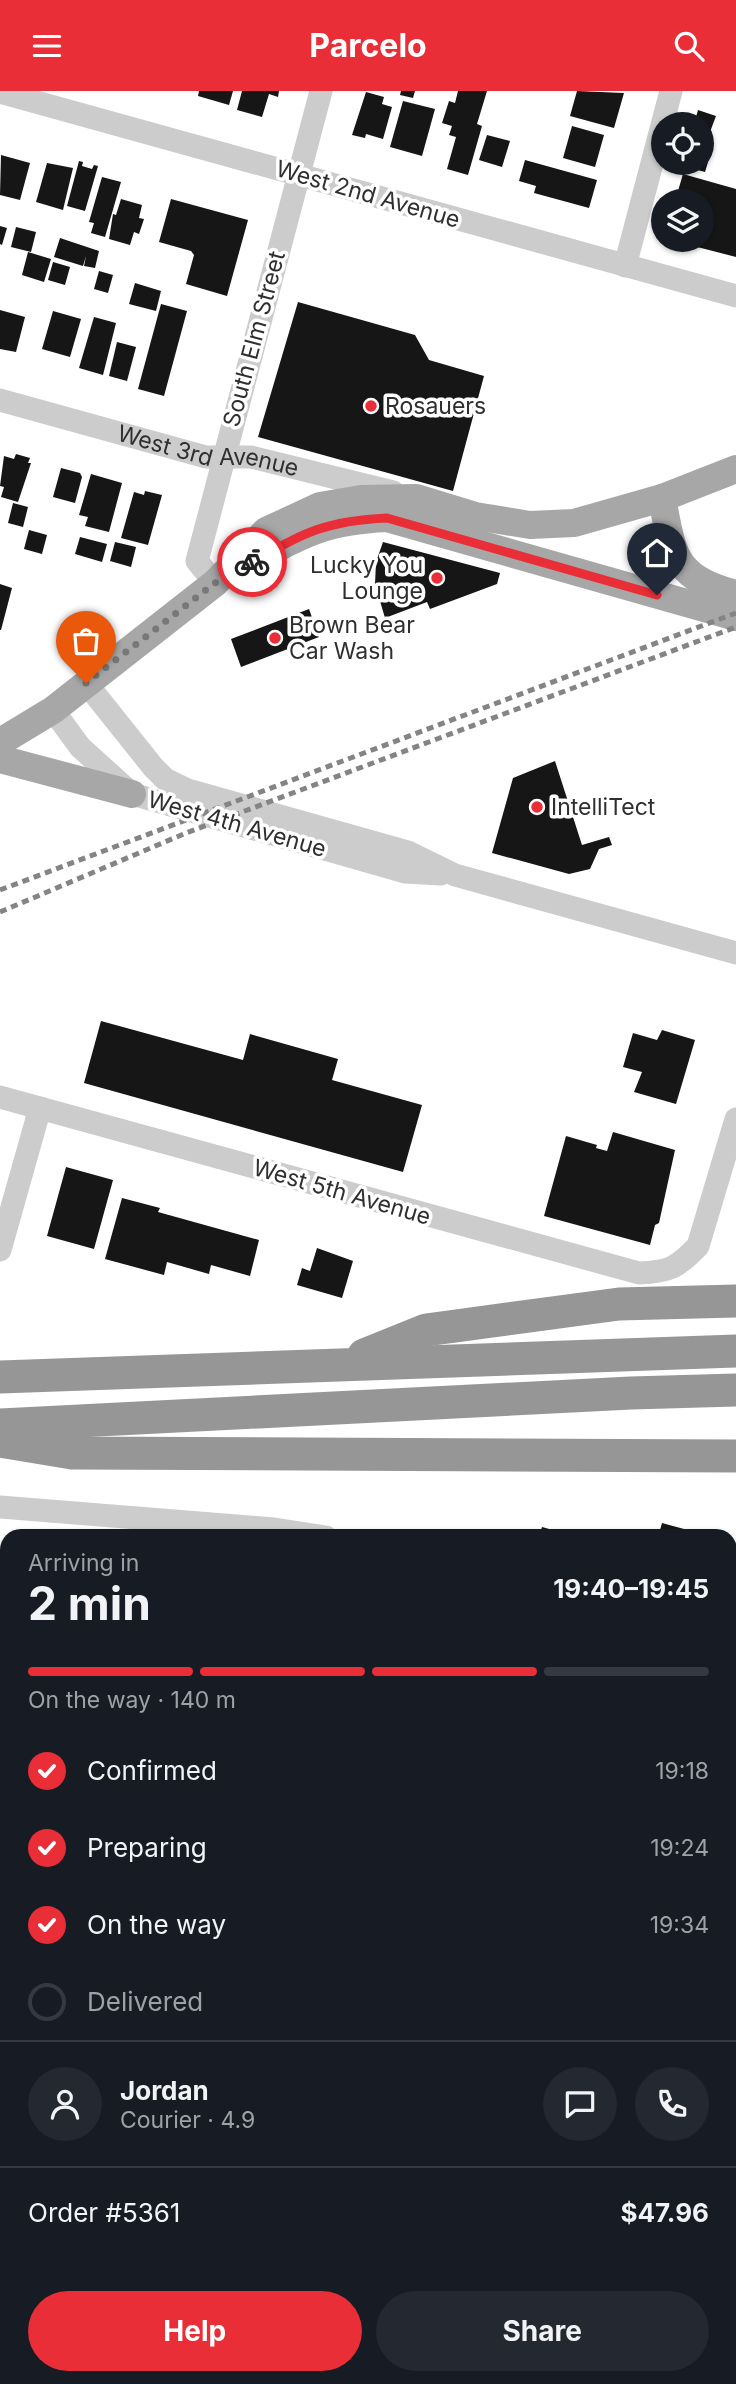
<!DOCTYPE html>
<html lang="en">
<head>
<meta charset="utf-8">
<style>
  :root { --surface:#171b24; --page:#242831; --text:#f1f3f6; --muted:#9ea1a6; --line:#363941; --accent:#e92e37 }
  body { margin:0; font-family:Inter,sans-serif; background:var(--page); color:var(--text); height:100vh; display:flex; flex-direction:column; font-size:26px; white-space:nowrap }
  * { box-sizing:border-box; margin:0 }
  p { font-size:23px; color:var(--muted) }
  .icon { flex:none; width:38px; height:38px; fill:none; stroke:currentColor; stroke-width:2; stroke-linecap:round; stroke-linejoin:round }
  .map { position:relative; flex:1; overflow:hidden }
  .sheet { position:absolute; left:0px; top:1438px; width:737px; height:856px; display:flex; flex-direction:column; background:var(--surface); border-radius:21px 21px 0 0; box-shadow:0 2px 5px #0004 }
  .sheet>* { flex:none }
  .buttons { position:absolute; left:651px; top:21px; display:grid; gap:14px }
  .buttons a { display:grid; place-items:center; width:63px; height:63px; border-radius:50%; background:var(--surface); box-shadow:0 2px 5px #0004; font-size:35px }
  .pin { position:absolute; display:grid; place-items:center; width:60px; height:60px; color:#fff; margin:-72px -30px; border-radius:50% 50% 50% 0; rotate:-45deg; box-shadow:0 0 7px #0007 }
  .pin .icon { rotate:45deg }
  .courier { position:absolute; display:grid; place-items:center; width:70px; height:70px; margin:-35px; border:5px solid #e92e37; border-radius:50%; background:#fff; color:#222; box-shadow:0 2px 9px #0007 }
  .overview em { font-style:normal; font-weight:700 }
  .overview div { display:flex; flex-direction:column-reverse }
  .overview { display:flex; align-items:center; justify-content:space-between; height:119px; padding:0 28px }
  h1 { font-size:46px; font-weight:700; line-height:52px }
  .bar { display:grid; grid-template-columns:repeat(4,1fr); gap:10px 7px; align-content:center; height:84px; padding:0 28px }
  .bar i { height:9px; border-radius:5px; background:var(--line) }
  .bar .on { background:var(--accent) }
  .bar p { grid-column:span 4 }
  .line { display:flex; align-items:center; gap:18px; padding:0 28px; border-top:2px solid var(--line) }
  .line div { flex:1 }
  .round { display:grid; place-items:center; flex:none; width:74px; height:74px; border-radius:37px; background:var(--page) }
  ol { padding:0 28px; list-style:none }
  li { display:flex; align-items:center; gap:21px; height:77px }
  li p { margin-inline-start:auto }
  li .icon { padding:7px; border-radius:50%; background:var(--accent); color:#fff; stroke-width:4 }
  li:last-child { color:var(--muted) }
  li i { width:38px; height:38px; border:4px solid var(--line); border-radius:50% }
  .cta { display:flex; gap:14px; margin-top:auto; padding:14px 28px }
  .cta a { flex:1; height:80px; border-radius:42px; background:var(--accent); color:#fff; font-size:28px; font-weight:700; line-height:80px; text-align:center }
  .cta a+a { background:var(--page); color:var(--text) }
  header { display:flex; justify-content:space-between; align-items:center; height:91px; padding:0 28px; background:var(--accent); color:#fff; font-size:32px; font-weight:700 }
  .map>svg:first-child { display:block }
  .building { fill:#161616 }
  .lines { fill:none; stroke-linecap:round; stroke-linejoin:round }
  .minor { stroke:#ccc; stroke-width:23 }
  .major { stroke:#a7a7a7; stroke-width:28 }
  .highway { stroke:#969696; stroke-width:33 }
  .rail { stroke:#848484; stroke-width:5; stroke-dasharray:7 5; stroke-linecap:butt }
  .done { stroke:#787878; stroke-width:7; stroke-dasharray:0 12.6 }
  .route { stroke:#e92e37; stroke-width:9 }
  .poi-dot { fill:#e92e37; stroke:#fff; stroke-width:2.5 }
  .labels { text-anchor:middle; stroke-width:7; stroke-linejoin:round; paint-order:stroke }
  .street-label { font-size:23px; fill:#2f2f2f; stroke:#fff }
  .poi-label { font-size:23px; fill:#2f2f2f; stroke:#fff; text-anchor:start }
</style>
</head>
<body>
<header><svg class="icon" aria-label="menu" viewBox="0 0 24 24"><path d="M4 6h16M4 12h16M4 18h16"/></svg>Parcelo<svg class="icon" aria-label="search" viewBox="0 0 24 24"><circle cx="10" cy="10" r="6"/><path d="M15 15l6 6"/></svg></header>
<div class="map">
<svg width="736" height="2293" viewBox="0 0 736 2293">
  <rect width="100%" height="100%" fill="#fff"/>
  <g class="building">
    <polygon points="199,0 233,0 229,14 198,5"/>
    <polygon points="242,0 279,0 278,6 269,3 262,26 237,19"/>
    <polygon points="401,0 415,0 413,7 400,4"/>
    <polygon points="458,0 487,0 477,33 482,35 468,84 447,78 456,46 449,44 452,35 442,32 449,10 455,12"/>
    <polygon points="577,0 624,2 614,37 570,25"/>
    <polygon points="366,1 384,6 382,13 392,16 383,48 366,43 365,47 352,44"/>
    <polygon points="403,10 435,18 422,65 390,56"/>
    <polygon points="698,19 716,25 710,41 702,39 702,33 694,33"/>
    <polygon points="572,35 604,44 595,76 563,67"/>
    <polygon points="487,44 510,50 502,76 479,69"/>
    <polygon points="1,64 30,72 20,109 0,104"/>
    <polygon points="525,69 597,89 589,117 534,102 536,95 519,90"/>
    <polygon points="702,69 708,71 705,81 687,76 688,72"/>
    <polygon points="79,70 83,71 82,75 92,78 94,74 98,75 85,120 67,115"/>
    <polygon points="47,72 73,77 63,119 36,111"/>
    <polygon points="683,83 736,98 736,166 674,150 702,149 702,110 675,110"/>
    <polygon points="102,86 121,91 105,146 91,142 94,132 89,131"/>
    <polygon points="121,108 142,114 139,127 144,128 139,143 134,141 130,154 109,148 113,123 116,124"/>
    <polygon points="171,108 248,129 227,205 186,193 194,164 191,160 159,151"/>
    <polygon points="0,135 7,137 2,154 0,153"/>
    <polygon points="16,136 36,141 31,161 11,156"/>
    <polygon points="60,147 99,160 95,177 84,175 86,165 83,175 54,166"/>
    <polygon points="28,161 51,168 44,191 22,184"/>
    <polygon points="53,171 70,176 65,194 48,189"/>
    <polygon points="99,180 113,184 108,202 94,198"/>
    <polygon points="135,192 161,200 156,220 129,213"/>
    <polygon points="298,211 415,244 429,269 484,285 453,400 258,346"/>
    <polygon points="161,213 187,220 164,305 138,298"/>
    <polygon points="0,219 25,226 16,261 0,258"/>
    <polygon points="53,220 81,228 70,266 42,258"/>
    <polygon points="94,226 116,232 103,284 79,277"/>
    <polygon points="117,251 136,256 127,290 109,285"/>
    <polygon points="16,363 30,367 28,372 31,372 18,411 1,406 4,396 0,395 4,365 14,368"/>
    <polygon points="61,377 80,382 82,386 75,412 53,406"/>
    <polygon points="91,383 122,392 109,441 85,435 88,426 79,424"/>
    <polygon points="145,400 162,404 148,454 121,447 134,401 144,404"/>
    <polygon points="13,412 28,416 23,436 8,432"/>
    <polygon points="29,439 47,444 42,463 24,458"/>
    <polygon points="80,446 107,453 102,471 75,463"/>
    <polygon points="115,451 136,456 131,476 110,470"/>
    <polygon points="383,451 500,482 497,493 430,518 427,511 385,527 375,493 376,471"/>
    <polygon points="0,493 12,497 1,539 0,539"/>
    <polygon points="309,518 319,546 241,576 231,548"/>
    <polygon points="555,670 582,754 609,746 612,754 599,758 590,778 569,783 492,762 513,687"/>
    <polygon points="101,930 243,969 250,943 338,968 332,989 422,1014 403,1081 84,992"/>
    <polygon points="662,939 695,949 676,1013 634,1001 642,981 623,976 633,942 657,949"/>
    <polygon points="613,1041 675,1059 659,1132 655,1134 650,1154 544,1125 566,1045 597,1054 596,1057 607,1060"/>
    <polygon points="66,1076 113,1089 94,1158 47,1145"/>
    <polygon points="122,1107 160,1117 158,1121 259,1149 250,1185 211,1174 209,1183 167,1171 164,1184 105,1168"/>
    <polygon points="317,1157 353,1170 342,1207 297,1194 302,1177 310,1180"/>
    <polygon points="662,1432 684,1438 682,1446 658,1446"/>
    <polygon points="542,1436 574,1445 573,1446 539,1446"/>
    <polygon points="0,1463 7,1465 7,1496 0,1494"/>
    <polygon points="7,1602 7,1658 0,1656 0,1625"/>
    <polygon points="730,1606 736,1611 736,1647 730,1645"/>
    <polygon points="730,1660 736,1661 736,1709 733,1708 731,1717"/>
    <polygon points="730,1737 736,1739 736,1761 730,1760"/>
    <polygon points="730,2005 736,2006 736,2032 730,2030"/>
    <polygon points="730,2043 736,2045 736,2070 730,2068"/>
    <polygon points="0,2105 7,2107 7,2214 0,2212"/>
    <polygon points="135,2287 161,2287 160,2293 133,2293"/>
    <polygon points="306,2287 344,2287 342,2293 304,2293"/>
    <polygon points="489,2287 534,2287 532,2293 489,2293"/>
    <polygon points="561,2287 594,2287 593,2293 559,2293"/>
  </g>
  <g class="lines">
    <g class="minor">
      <polyline points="0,1 736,205"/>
      <polyline points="625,175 671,0"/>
      <path id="s1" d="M0,309L206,366H251L393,401"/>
      <polyline points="215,492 197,470 321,0"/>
      <polyline points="86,592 153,676 165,688 188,699 408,761 455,784 736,862"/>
      <polyline points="53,619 80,656 132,703 405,781 441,783"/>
      <path d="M0,1006L639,1182C669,1181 677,1177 698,1155L736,1028"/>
      <polyline points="0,1159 40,1017"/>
      <polyline points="0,1416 274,1438 326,1446"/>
      <polyline points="730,1557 736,1559"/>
      <polyline points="0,1704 7,1706"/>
      <polyline points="730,1906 736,1907"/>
      <polyline points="0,2052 7,2054"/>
      <polyline points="730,2255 736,2257"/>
      <polyline points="35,2293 37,2287"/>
      <polyline points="385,2293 387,2287"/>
    </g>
    <g class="major">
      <path d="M662,407C673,464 673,486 736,503"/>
      <path d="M242,477C299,445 320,430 387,427L736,526"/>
      <polyline points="0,651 53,619 215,492 266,440 320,415 361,408 416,407 475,425 530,434 574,432 662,407 736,378"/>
      <polyline points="0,668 132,703"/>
      <polyline points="734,2293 736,2286"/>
    </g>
    <g class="highway">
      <polyline points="364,1264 426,1239 619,1213 736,1210"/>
      <polyline points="0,1286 736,1260"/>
      <polyline points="0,1334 631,1302 736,1299"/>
      <polyline points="0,1350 72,1362 736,1365"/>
    </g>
    <g class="rail">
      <polyline points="0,799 736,522"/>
      <polyline points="0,821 186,742 736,536"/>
    </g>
  </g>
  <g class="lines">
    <polyline class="done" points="86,592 215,492 252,471"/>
    <path class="route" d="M252,471C306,441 325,430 387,427L657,504"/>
  </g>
  <g class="poi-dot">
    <circle cx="371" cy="315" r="7"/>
    <circle cx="437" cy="487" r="7"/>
    <circle cx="275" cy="547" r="7"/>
    <circle cx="537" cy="716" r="7"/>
  </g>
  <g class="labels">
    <g class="street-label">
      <text transform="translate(368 103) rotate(16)" y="8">West 2nd Avenue</text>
      <text transform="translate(254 248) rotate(-75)" y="8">South Elm Street</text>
      <text dy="8" stroke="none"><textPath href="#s1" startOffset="215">West 3rd Avenue</textPath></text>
      <text transform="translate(237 733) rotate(16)" y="8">West 4th Avenue</text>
      <text transform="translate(342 1101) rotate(16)" y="8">West 5th Avenue</text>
    </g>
    <g class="poi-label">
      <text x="385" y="323">Rosauers</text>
      <text x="423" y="482" text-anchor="end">Lucky You<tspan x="423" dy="26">Lounge</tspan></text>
      <text x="289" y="542">Brown Bear<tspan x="289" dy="26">Car Wash</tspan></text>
      <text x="551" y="724">IntelliTect</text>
    </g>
  </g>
</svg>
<div class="buttons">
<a><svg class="icon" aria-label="locate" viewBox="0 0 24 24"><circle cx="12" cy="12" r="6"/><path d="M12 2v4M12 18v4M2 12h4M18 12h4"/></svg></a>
<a><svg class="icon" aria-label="layers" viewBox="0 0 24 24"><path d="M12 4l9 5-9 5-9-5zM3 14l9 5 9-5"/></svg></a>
</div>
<div class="pin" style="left:86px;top:592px;background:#ea580c"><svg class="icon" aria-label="bag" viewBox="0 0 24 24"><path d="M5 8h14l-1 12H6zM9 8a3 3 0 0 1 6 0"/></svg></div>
<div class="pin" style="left:657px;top:504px;background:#1f2937"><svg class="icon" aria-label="home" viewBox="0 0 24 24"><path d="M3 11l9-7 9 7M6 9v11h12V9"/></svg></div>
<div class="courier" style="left:252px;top:471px"><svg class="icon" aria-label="bike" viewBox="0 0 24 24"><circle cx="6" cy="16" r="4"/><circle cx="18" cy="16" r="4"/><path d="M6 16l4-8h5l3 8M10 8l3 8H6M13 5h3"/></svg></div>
<section class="sheet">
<div class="overview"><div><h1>2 min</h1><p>Arriving in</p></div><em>19:40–19:45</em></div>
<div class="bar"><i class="on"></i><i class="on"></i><i class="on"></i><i></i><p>On the way · 140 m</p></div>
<ol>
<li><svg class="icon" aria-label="check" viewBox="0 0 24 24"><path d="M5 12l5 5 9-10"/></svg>Confirmed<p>19:18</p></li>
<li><svg class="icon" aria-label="check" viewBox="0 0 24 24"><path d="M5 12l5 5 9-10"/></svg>Preparing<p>19:24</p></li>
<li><svg class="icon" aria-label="check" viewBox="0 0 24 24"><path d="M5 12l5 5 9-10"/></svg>On the way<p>19:34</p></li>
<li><i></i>Delivered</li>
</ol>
<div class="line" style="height:126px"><a class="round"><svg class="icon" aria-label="person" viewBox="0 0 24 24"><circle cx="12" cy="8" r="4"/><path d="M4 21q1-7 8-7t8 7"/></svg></a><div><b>Jordan</b><p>Courier · 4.9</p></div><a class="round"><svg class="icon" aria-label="chat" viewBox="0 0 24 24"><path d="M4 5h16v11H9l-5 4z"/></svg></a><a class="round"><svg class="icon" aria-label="phone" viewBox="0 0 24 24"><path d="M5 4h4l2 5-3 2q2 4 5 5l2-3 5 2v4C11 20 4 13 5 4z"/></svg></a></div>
<div class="line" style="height:91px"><div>Order #5361</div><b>$47.96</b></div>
<div class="cta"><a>Help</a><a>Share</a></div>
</section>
</div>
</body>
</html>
